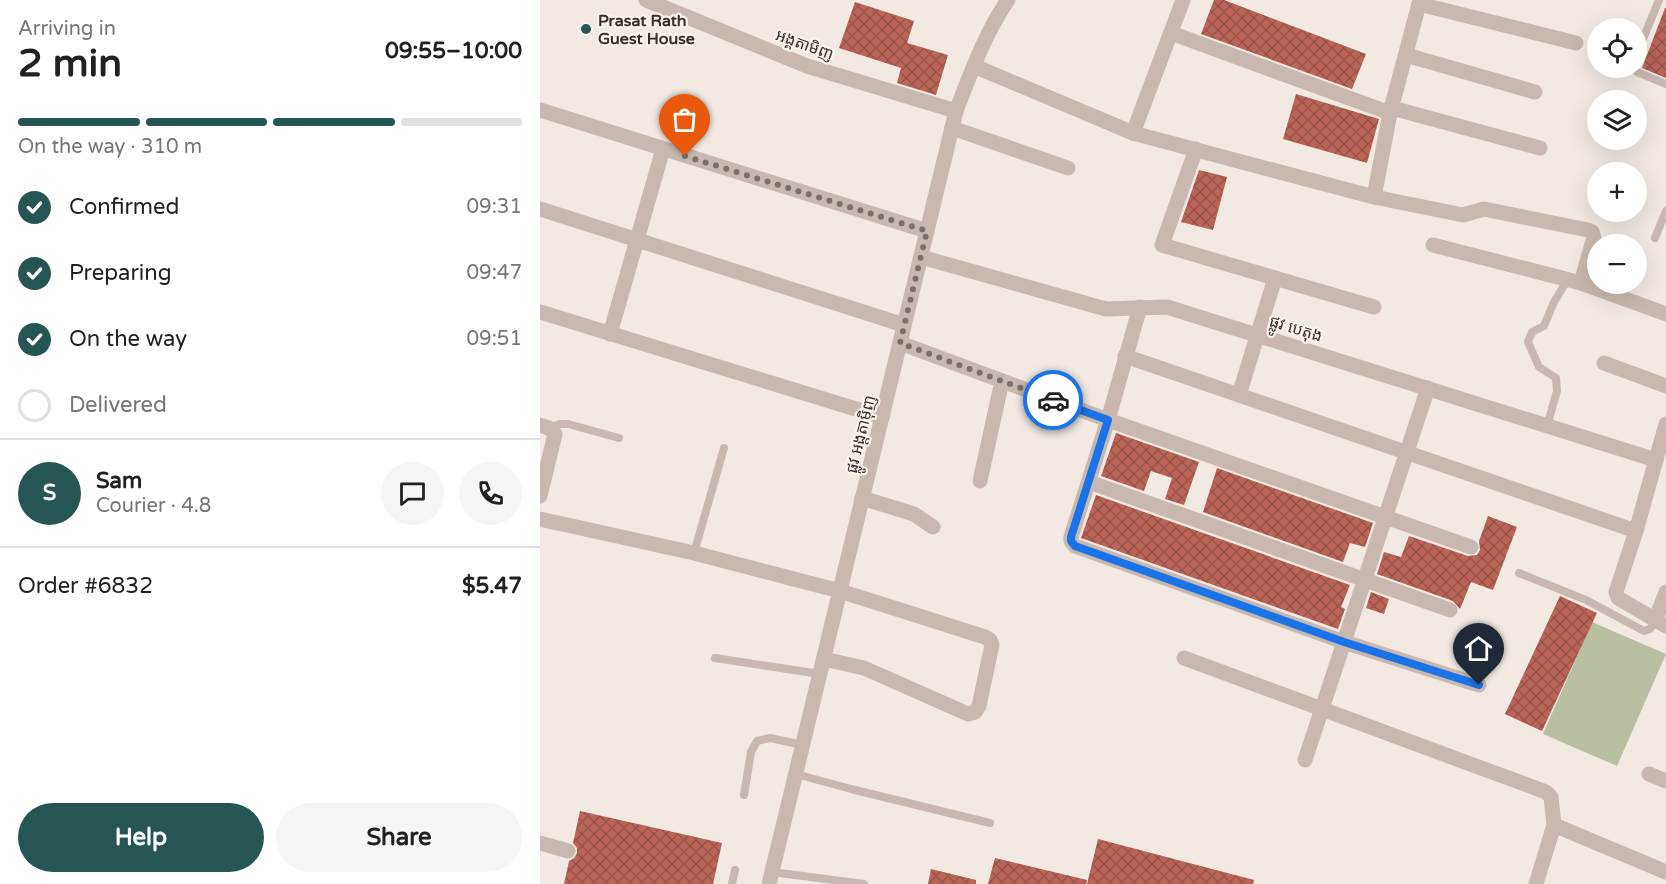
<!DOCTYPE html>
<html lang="en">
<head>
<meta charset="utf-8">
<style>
  :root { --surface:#fff; --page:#f6f6f6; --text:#202124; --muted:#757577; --line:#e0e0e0; --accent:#265654 }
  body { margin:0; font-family:"Varela Round","Noto Sans Khmer",sans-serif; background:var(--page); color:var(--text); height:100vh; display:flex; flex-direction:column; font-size:22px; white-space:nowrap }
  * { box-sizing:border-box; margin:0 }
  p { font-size:20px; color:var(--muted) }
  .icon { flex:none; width:33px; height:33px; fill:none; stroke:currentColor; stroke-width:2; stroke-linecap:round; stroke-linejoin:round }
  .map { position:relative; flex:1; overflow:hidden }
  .side { display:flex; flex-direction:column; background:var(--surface); width:540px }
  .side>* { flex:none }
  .tools { position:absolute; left:1047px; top:18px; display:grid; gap:12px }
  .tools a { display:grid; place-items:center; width:60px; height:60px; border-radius:50%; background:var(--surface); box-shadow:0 6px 24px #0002; font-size:30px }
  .pin { position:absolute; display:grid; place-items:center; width:51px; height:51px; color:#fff; margin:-62px -26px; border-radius:50% 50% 50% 0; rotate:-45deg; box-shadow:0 0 6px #0007 }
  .pin .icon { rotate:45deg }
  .courier { position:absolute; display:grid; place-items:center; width:60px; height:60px; margin:-30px; border:4px solid #1a73e8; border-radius:50%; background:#fff; color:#222; box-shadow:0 2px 8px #0007 }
  .headline em { font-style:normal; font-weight:800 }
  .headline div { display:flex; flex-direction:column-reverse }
  .headline { display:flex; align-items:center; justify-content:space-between; height:102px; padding:0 18px }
  h1 { font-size:39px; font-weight:800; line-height:45px }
  .bar { display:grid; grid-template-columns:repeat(4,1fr); gap:9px 6px; align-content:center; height:72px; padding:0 18px }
  .bar i { height:8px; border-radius:4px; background:var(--line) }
  .bar .current { background:var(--accent) }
  .bar p { grid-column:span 4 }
  .line { display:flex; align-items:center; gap:15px; padding:0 18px; border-top:2px solid var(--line) }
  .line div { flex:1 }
  .round { display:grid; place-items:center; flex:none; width:63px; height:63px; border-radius:32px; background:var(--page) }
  ol { padding:0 18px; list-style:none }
  li { display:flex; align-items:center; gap:18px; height:66px }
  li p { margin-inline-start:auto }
  li .icon { padding:6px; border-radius:50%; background:var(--accent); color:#fff; stroke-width:4 }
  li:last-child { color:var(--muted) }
  li i { width:33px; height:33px; border:3px solid var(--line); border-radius:50% }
  .cta { display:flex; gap:12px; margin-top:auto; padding:12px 18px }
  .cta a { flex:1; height:69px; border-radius:36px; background:var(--accent); color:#fff; font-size:24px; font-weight:800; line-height:69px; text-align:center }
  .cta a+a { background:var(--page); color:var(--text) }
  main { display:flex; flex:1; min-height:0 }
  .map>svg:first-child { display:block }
  .green { fill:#b9bfa3 }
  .building { fill:url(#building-cross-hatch) }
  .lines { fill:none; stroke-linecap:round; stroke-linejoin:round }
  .service { stroke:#c9b8af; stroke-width:8 }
  .minor { stroke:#c9b8af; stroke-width:15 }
  .tertiary { stroke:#c9b8af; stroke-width:15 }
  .done { stroke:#79706c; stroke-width:6; stroke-dasharray:0 10.8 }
  .route { stroke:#1a73e8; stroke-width:8 }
  .poi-dot { fill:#265654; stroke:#f9f3ee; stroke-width:2 }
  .labels { text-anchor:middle; stroke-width:4.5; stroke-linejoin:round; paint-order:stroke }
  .poi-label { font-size:16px; font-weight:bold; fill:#382f2c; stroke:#f9f3ee; text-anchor:start }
  .street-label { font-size:16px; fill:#382f2c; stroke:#f9f3ee }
</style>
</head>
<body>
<main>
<section class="side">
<div class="headline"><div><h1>2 min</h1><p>Arriving in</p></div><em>09:55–10:00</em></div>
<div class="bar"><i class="current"></i><i class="current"></i><i class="current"></i><i></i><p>On the way · 310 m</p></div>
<ol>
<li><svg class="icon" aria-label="check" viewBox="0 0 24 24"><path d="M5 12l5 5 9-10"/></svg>Confirmed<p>09:31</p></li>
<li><svg class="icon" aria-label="check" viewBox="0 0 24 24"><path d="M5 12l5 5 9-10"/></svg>Preparing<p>09:47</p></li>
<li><svg class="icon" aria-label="check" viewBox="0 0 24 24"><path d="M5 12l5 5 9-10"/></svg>On the way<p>09:51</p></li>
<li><i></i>Delivered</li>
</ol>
<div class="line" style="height:108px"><b class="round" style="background:var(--accent);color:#fff">S</b><div><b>Sam</b><p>Courier · 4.8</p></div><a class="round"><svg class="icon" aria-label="chat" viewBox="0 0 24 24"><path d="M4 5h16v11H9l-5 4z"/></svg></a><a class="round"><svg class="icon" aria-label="phone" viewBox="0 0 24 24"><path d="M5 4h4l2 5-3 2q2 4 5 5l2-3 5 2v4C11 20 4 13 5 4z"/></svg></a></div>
<div class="line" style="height:78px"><div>Order #6832</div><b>$5.47</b></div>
<div class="cta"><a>Help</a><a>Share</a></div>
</section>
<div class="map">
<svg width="1126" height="884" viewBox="0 0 1126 884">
  <defs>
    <pattern id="building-cross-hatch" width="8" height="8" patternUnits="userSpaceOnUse" patternTransform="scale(1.5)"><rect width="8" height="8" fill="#ba6558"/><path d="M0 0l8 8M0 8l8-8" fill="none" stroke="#985449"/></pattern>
  </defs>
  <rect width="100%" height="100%" fill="#f1e9e2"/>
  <polygon class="green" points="1052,622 1126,654 1077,766 1003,734"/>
  <g class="building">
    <polygon points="674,0 684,0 826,54 812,89 661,34"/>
    <polygon points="315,2 374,21 367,43 408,55 396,95 357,83 361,68 299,48"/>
    <polygon points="1125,8 1126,8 1126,78 1102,68"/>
    <polygon points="756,94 839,119 827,163 743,139"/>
    <polygon points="659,170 687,177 673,230 641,222"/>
    <polygon points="576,433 659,462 644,505 625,499 632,478 611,471 604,491 561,476"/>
    <polygon points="677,468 833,523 825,547 810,543 803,562 663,512"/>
    <polygon points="556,495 810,585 801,607 805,609 798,629 541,538"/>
    <polygon points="948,516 977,527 953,590 931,582 920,609 913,601 837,574 844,552 861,557 869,536 928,556 937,555 940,550 939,541"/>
    <polygon points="831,592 849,599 844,614 826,608"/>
    <polygon points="1020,596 1057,613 1002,731 965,714"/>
    <polygon points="40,811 182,843 173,884 24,884 29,861 34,858 37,853 37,848 33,843"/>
    <polygon points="558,839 714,880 713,884 547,884"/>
    <polygon points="455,858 547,880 546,884 448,884"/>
    <polygon points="391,869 436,880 436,884 388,884"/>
  </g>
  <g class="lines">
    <g class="service">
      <polyline points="1096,56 1119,0"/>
      <polyline points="1093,68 1097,72 1126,84"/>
      <polyline points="1115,238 1126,211"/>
      <polyline points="1007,426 1017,391 1016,378 999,367 988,342 992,332 1004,326 1014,302 1028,279"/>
      <polyline points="9,428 20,424 28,424 79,438"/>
      <polyline points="154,553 184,448"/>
      <polyline points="979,573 1046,600 1104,631 1110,629 1115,621"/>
      <polyline points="175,658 280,674"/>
      <polyline points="256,774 311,789 450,823"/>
      <polyline points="204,795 211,752 217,741 230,738 263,745"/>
      <polyline points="232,872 324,884"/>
      <polyline points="192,884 195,870"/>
    </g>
    <g class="minor">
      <polyline points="106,0 267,66 416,111"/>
      <polyline points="879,4 1036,43"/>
      <polyline points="631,33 850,113"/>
      <polyline points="866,55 995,92"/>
      <polyline points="434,66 593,133 834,197 923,215 944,209 1048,230 1052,232 1054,237 1041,283"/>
      <polyline points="852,108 1000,148"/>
      <polyline points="0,110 387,231"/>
      <polyline points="412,128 528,168"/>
      <polyline points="593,133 643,0"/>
      <polyline points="656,149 622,245 834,307"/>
      <polyline points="834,197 850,113 880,0"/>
      <polyline points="0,209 364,325"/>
      <polyline points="893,245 1041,283 1126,314"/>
      <polyline points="381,257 566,309 627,307 1116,460"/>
      <polyline points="600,307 568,420 531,537 531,541 535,546 804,642 939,685"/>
      <polyline points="0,312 342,417"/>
      <polyline points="70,334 123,149"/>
      <polyline points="360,343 568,420 931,547"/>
      <polyline points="585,356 1096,531"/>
      <polyline points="1064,363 1126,386"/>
      <polyline points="699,395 735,278"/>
      <polyline points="1126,424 1096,531 1076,592 1078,598 1126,626"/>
      <polyline points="0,425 9,428 15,434 0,496"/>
      <polyline points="440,481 462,381"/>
      <polyline points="549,482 910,610"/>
      <polyline points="322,498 374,514 393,527"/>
      <polyline points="0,519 154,553 300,591 445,637 450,640 452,645 439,706 435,712 428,714 324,668 284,659"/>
      <polyline points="1115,621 1126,592"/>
      <polyline points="644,658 1006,792 1011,797 1014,825 1126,872"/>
      <polyline points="765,760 888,388"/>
      <polyline points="1109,774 1126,781"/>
      <polyline points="0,843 28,851"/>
      <polyline points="996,884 1014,825"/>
    </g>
    <path class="tertiary" d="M229,884L416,111C431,73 445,33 468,0"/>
  </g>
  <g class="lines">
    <polyline class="done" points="145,156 387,231 360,343 513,400"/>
    <polyline class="route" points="513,400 568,420 531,537 531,541 535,546 804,642 939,685"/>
  </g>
  <circle class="poi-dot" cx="46" cy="29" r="6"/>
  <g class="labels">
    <g class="poi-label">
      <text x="58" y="26">Prasat Rath<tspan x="58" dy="18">Guest House</tspan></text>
    </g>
    <g class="street-label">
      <text transform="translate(265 44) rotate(20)" y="6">អង្គតាមិញ</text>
      <text transform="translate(756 328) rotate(17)" y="6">ផ្លូវ បេតុង</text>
      <text transform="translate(320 434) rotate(-76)" y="6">ផ្លូវ អង្តតាម៉ិញ</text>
    </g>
  </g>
</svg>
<div class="tools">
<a><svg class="icon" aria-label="locate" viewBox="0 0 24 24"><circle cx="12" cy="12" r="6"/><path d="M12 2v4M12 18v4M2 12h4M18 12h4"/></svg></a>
<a><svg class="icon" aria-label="layers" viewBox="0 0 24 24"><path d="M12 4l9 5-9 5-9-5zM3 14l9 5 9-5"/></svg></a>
<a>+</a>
<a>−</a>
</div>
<div class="pin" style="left:145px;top:156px;background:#ea580c"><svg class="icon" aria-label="bag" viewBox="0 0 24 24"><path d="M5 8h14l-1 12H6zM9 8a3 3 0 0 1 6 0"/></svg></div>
<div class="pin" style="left:939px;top:685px;background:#1f2937"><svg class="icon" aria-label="home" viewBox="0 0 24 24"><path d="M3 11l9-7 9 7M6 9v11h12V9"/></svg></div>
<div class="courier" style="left:513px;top:400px"><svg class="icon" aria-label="car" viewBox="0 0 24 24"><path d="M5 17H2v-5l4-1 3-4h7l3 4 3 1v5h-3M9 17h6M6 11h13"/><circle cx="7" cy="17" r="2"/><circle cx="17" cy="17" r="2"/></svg></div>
</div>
</main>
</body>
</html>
